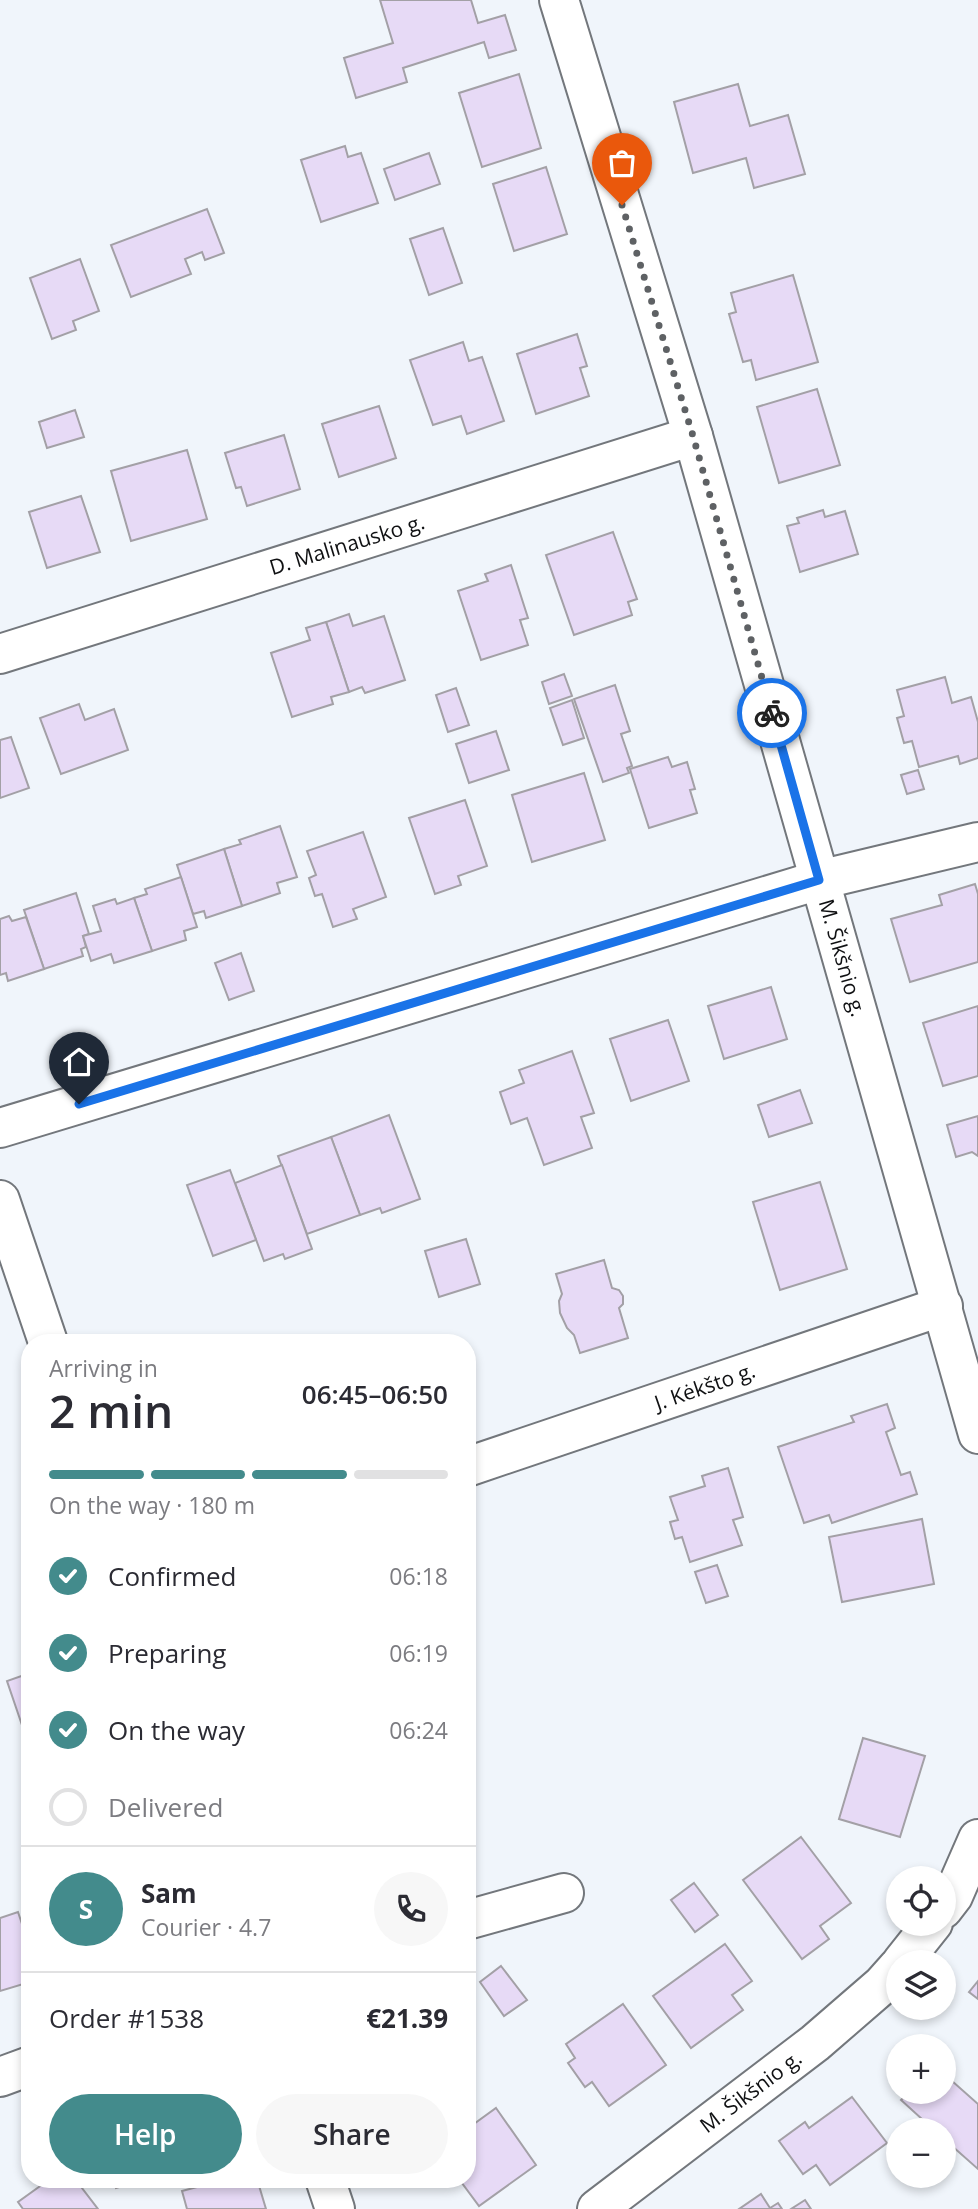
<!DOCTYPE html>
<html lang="en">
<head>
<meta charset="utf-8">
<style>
  :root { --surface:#fff; --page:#f7f7f7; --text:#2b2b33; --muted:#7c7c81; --line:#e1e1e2; --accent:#438b8c }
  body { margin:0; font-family:"Open Sans",sans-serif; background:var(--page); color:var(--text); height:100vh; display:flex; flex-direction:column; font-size:26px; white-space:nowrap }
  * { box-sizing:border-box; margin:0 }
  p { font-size:23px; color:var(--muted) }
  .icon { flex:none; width:38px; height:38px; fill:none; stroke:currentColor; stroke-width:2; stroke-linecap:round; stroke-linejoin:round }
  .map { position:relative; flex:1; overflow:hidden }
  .panel { position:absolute; left:21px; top:1334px; width:455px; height:854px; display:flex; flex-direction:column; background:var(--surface); border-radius:28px; box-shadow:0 4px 10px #0003 }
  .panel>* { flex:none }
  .controls { position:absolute; left:886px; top:1866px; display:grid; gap:14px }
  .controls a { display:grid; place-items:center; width:70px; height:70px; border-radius:50%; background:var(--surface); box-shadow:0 4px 10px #0003; font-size:35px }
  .pin { position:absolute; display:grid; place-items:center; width:60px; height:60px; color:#fff; margin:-72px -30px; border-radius:50% 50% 50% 0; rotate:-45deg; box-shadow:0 0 7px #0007 }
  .pin .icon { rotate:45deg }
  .courier { position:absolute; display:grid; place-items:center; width:70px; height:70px; margin:-35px; border:5px solid #1a73e8; border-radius:50%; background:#fff; color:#222; box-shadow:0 2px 9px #0007 }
  .overview em { font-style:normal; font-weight:600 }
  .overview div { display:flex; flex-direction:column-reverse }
  .overview { display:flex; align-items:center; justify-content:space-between; height:119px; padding:0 28px }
  h1 { font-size:46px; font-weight:600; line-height:52px }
  .bar { display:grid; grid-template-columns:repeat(4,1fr); gap:10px 7px; align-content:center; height:84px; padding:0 28px }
  .bar i { height:9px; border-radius:5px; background:var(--line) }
  .bar .current { background:var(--accent) }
  .bar p { grid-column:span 4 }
  .line { display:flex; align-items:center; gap:18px; padding:0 28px; border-top:2px solid var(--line) }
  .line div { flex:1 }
  .round { display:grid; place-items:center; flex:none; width:74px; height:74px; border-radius:37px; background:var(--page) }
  ol { padding:0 28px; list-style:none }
  li { display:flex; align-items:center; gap:21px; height:77px }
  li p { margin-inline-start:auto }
  li .icon { padding:7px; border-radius:50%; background:var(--accent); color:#fff; stroke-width:4 }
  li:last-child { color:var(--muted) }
  li i { width:38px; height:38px; border:4px solid var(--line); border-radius:50% }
  .button { display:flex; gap:14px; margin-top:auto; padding:14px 28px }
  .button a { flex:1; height:80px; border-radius:42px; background:var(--accent); color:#fff; font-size:28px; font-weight:600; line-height:80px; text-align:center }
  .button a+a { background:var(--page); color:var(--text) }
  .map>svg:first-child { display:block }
  .building { fill:#e7daf6; stroke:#a3a0a6; stroke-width:2 }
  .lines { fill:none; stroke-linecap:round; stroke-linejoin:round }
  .minor-casing { stroke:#73777c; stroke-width:42 }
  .minor { stroke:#fff; stroke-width:38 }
  .done { stroke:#5e6164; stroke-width:7; stroke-dasharray:0 12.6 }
  .route { stroke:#1a73e8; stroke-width:9 }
  .labels { text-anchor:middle; stroke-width:6; stroke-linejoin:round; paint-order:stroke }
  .street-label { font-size:21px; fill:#101113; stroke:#fff }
</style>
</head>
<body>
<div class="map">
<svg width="978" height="2209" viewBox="0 0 978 2209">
  <rect width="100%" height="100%" fill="#f0f5fb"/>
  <g class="building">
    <polygon points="380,0 471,0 478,23 505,15 516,50 489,58 484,42 403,68 407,82 356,98 344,58 393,43"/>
    <polygon points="519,74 541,148 482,167 459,93"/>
    <polygon points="738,84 750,126 788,115 805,174 754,188 746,158 693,173 674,102"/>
    <polygon points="345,146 348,157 361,153 378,203 321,222 301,160"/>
    <polygon points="429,153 440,184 395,200 384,169"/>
    <polygon points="546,167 567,234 514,251 493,184"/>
    <polygon points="207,209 224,253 205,260 202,252 185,259 191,274 131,297 111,245"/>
    <polygon points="443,228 462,283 429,295 410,239"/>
    <polygon points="80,259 99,311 73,321 76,330 52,339 30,278"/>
    <polygon points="793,275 818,362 756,380 751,360 743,362 729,314 736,312 731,293"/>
    <polygon points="577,334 587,366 580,368 589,396 536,414 517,354"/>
    <polygon points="463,342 469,361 482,357 504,421 467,434 461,416 433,425 410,360"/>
    <polygon points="817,389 840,465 779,483 757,407"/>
    <polygon points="379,406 396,458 339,477 322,424"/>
    <polygon points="75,410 84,437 47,448 39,422"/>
    <polygon points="284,435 300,489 247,506 241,487 236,488 225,453"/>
    <polygon points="187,450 207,519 131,541 111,471"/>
    <polygon points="81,496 100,552 47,568 29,512"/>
    <polygon points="823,510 825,517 845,511 858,554 800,572 787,526 799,523 797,518"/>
    <polygon points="613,532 637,599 628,602 632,615 574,635 546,555"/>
    <polygon points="511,565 528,618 520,620 528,645 481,660 458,591 488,581 485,574"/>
    <polygon points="349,614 353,626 384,616 405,680 365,693 362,687 349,692 326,622"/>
    <polygon points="326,622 349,692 331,697 333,704 292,717 271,653 310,640 306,628"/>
    <polygon points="564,674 572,696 549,704 542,682"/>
    <polygon points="945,677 952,703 971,697 978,722 978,758 960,764 958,756 919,767 912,741 904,743 897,718 904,716 897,690"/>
    <polygon points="615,685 630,731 621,734 632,766 627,768 629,773 603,782 574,699"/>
    <polygon points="456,688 469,725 448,732 436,695"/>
    <polygon points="572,700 584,738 563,745 550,708"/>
    <polygon points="79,704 85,720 114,709 128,750 61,774 40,718"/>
    <polygon points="496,731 509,770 469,783 456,744"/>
    <polygon points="11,737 29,788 0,798 0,740"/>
    <polygon points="668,757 672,767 687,762 695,789 690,790 697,813 649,828 630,769"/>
    <polygon points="918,770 924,789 907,794 901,775"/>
    <polygon points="584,773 605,840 532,862 512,795"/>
    <polygon points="465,800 487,866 458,876 461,885 435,894 409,818"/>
    <polygon points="280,826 297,877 277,883 280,893 242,906 224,849 241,844 239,840"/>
    <polygon points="363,832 386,897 353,909 357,919 333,927 322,894 315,896 309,878 316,875 307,851"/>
    <polygon points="224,849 242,906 206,918 204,911 193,914 177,865"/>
    <polygon points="181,877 197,927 184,931 186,940 152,951 134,898 147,894 145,889"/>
    <polygon points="975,884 978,894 978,962 910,982 891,919 942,905 939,895"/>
    <polygon points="76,893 89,934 83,936 86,947 81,949 83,956 44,969 24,910"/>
    <polygon points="134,898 152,951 114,963 111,954 91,961 83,936 101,931 93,906 115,899 117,904"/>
    <polygon points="9,916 12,921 26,917 44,969 8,981 6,973 0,975 0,919"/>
    <polygon points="241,953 254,991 229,1000 215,963"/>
    <polygon points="771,987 787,1039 724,1059 708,1006"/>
    <polygon points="978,1006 978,1076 943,1086 923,1023"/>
    <polygon points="668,1020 689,1081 631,1101 610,1039"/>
    <polygon points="572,1051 594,1113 581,1117 592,1148 544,1165 527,1118 511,1124 500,1092 524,1083 519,1070"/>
    <polygon points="800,1090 812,1123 769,1137 758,1105"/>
    <polygon points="389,1115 420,1199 382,1213 380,1208 360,1215 331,1137"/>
    <polygon points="978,1116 978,1156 972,1152 956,1157 947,1125"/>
    <polygon points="331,1137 360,1215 307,1234 278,1156"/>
    <polygon points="282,1165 312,1249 285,1259 283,1254 264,1261 235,1183"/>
    <polygon points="230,1170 256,1240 213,1256 187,1185"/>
    <polygon points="820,1182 847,1269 780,1290 753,1202"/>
    <polygon points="466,1239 480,1284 439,1297 425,1251"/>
    <polygon points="604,1260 612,1288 619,1290 623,1296 623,1304 619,1308 628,1338 580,1353 574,1335 567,1328 560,1313 559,1301 562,1294 556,1274"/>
    <polygon points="887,1404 895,1428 886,1432 901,1475 910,1472 917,1494 832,1523 829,1515 804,1523 778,1447 854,1422 851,1416"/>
    <polygon points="728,1468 743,1517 733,1520 742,1545 690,1562 682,1537 675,1539 670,1522 678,1520 670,1497 705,1486 702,1476"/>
    <polygon points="922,1519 934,1584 842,1602 829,1537"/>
    <polygon points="717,1565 728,1596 706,1603 695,1572"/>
    <polygon points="30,1673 30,1726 23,1728 7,1681"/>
    <polygon points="863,1738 925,1756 900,1837 839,1819"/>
    <polygon points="801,1837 851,1903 820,1926 829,1939 802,1959 743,1880"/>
    <polygon points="694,1883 718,1915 695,1932 671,1900"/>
    <polygon points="18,1912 30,1948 30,1982 0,1991 0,1918"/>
    <polygon points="725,1944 752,1981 732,1995 743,2010 691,2048 653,1996"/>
    <polygon points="501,1966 527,2000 504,2016 480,1982"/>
    <polygon points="978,1981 978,1999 969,1992"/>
    <polygon points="623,2004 666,2065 609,2106 592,2082 585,2087 568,2063 575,2058 566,2044"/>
    <polygon points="943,2073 978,2104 978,2169 943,2138 943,2130 934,2130 901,2100 910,2091 943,2091"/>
    <polygon points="852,2097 887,2143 830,2185 816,2165 803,2174 779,2141 805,2122 809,2128"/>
    <polygon points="496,2108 536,2165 479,2206 459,2179 467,2179 467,2129"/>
    <polygon points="50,2179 75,2179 98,2209 23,2209 18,2202"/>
    <polygon points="113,2179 146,2179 116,2188"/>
    <polygon points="227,2179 257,2179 266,2209 187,2209 182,2191"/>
    <polygon points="761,2194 770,2208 778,2203 782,2209 739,2209"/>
    <polygon points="805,2200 811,2209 791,2209"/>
  </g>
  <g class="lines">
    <defs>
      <g id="minor">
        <polyline points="559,0 693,436 978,1434"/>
        <polyline points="0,654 693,436"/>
        <polyline points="0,1128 819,880 978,842"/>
        <polyline points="0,1200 48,1342"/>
        <polyline points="467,1467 943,1306"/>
        <polyline points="943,1909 953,1896 978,1839"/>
        <polyline points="467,1920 564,1893"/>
        <polyline points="902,1962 933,1923"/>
        <polyline points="0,2077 30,2066"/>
        <polyline points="325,2179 335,2209"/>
        <polyline points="597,2209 815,2043 882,1985 898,1967"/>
      </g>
    </defs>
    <use href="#minor" class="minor-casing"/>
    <use href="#minor" class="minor"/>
  </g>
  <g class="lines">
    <polyline class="done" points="622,205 693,436 772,713"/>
    <polyline class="route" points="79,1104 819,880 772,713"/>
  </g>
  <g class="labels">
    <g class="street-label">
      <text transform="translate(347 545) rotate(-17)" y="7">D. Malinausko g.</text>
      <text transform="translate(842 958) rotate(74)" y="7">M. Šikšnio g.</text>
      <text transform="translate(705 1387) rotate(-19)" y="7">J. Kėkšto g.</text>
      <text transform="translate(751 2092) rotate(-37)" y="7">M. Šikšnio g.</text>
    </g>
  </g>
</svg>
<div class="controls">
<a><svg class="icon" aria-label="locate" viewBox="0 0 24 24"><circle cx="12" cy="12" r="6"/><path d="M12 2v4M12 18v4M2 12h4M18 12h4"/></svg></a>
<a><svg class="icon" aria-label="layers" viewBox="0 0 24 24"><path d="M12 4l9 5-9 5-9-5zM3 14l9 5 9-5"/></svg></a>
<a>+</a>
<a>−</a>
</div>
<div class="pin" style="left:622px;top:205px;background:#ea580c"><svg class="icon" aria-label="bag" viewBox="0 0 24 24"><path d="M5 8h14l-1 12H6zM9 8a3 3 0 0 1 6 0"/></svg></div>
<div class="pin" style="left:79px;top:1104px;background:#1f2937"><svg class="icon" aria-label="home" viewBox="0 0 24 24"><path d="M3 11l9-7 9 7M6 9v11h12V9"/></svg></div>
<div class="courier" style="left:772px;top:713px"><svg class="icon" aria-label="bike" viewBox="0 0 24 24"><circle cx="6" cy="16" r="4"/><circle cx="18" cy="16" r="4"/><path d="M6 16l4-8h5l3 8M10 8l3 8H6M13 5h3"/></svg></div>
<section class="panel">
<div class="overview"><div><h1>2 min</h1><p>Arriving in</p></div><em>06:45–06:50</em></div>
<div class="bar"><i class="current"></i><i class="current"></i><i class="current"></i><i></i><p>On the way · 180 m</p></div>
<ol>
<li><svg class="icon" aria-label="check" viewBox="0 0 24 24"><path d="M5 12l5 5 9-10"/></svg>Confirmed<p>06:18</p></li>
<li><svg class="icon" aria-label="check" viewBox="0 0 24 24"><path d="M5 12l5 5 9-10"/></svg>Preparing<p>06:19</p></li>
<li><svg class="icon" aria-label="check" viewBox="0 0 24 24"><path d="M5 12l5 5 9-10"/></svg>On the way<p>06:24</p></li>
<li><i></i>Delivered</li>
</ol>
<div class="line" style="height:126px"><b class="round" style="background:var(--accent);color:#fff">S</b><div><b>Sam</b><p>Courier · 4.7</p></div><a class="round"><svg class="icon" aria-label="phone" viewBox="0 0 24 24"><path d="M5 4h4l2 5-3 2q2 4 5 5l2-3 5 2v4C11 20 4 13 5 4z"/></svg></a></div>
<div class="line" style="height:91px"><div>Order #1538</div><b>€21.39</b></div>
<div class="button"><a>Help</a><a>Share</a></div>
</section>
</div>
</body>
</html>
